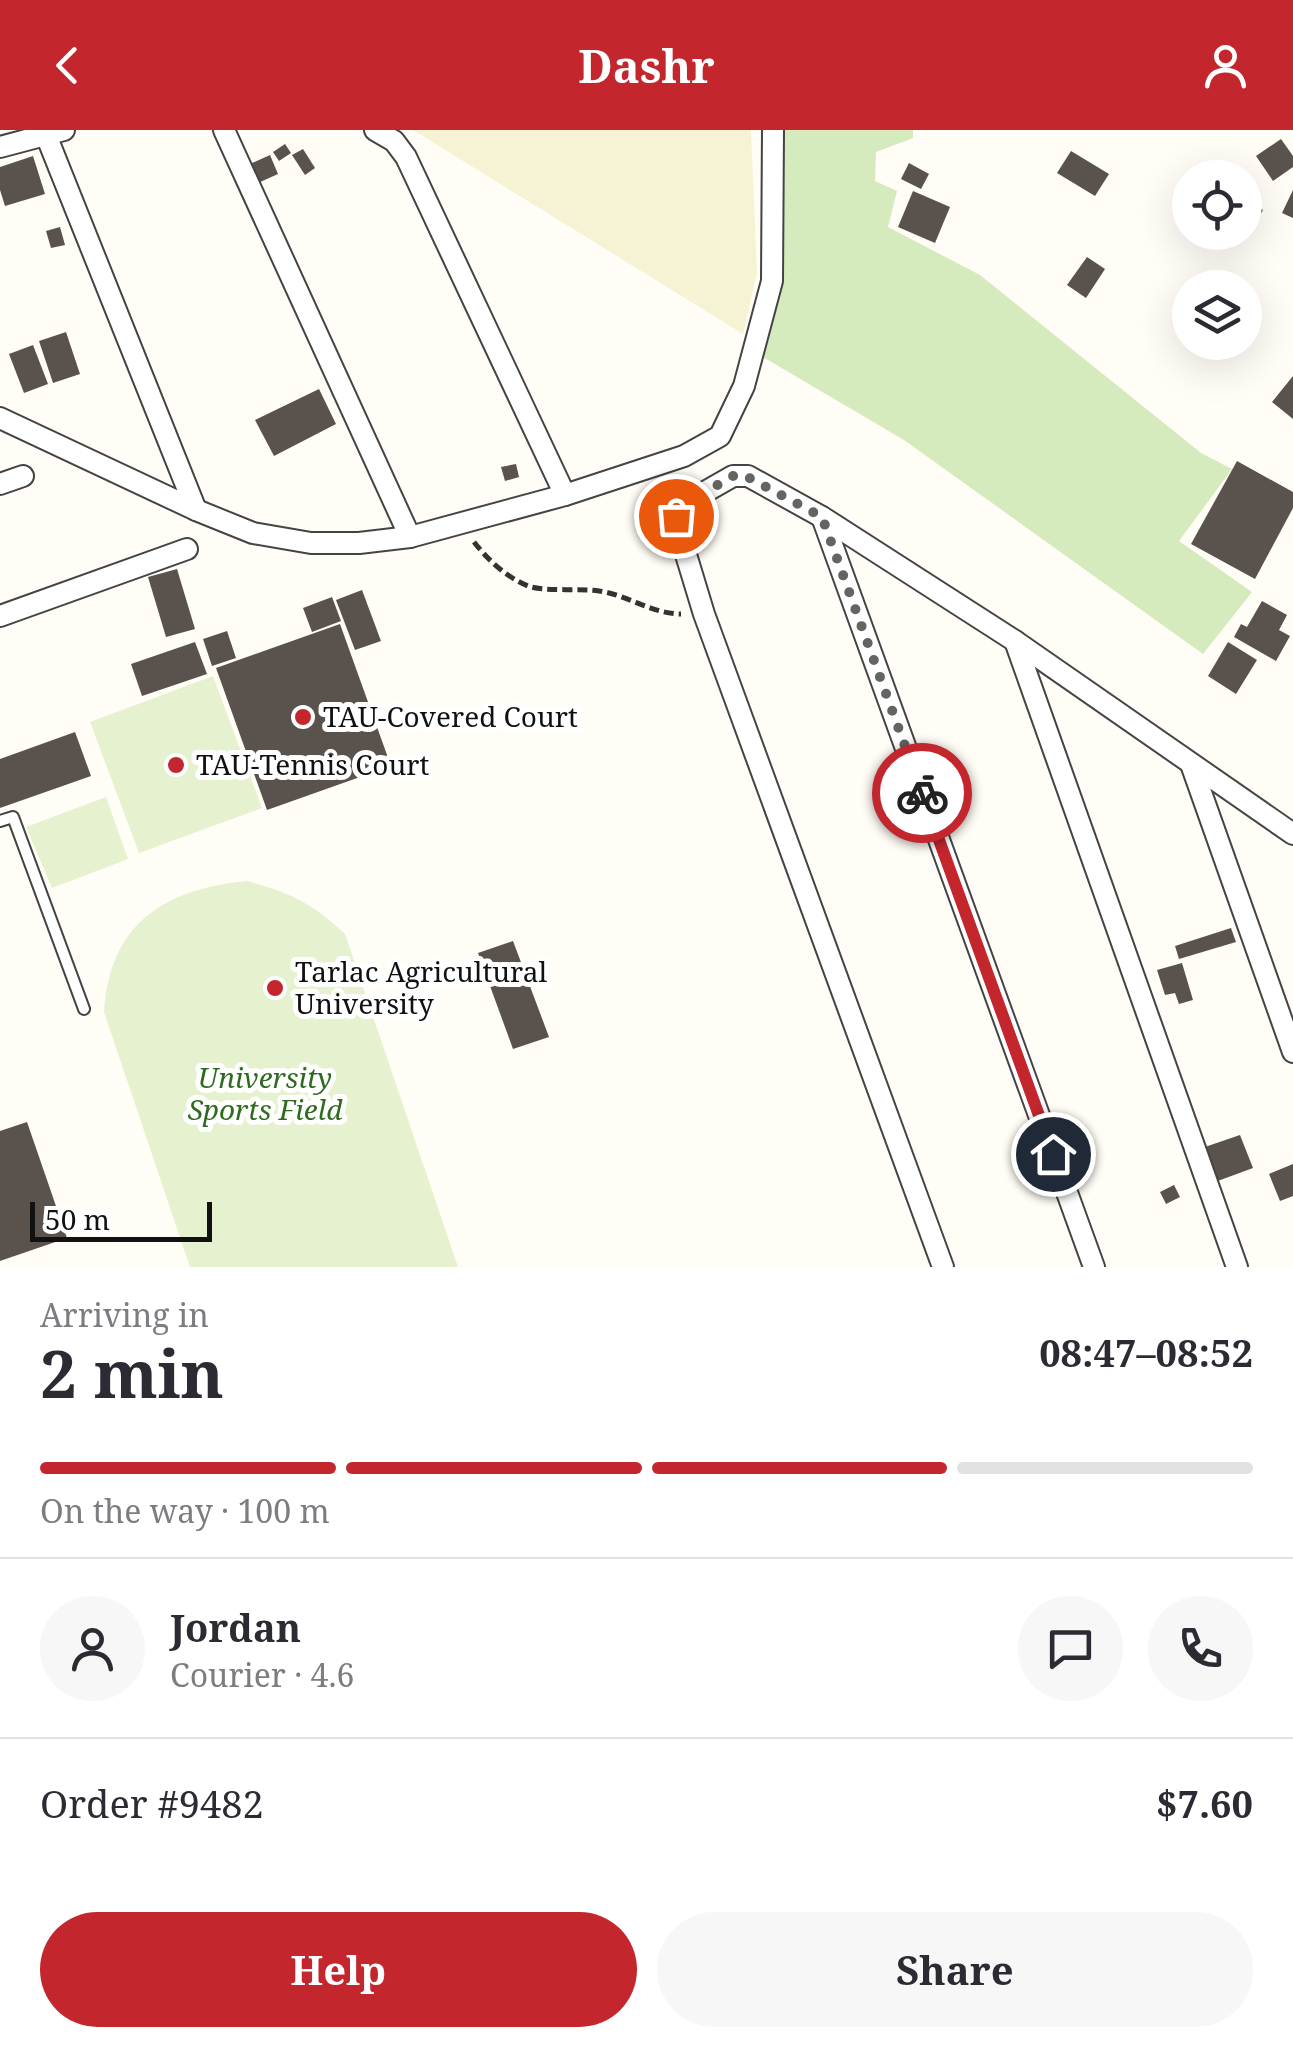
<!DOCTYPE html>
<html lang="en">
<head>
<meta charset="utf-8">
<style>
  :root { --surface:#fff; --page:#f7f7f7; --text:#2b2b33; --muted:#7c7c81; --line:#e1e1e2; --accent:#c4262e }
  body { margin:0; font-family:"Noto Serif",serif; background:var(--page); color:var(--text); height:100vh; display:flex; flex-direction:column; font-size:38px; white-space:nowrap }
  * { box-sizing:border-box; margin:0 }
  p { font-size:32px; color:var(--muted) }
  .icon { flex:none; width:55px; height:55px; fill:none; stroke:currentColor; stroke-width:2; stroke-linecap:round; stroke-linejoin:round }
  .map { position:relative; height:1137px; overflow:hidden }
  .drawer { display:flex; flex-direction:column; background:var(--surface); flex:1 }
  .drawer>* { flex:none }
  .fabs { position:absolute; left:1172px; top:30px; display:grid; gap:20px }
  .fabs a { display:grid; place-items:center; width:90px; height:90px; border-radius:50%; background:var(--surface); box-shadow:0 10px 40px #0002; font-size:50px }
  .scale { position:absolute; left:30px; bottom:25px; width:182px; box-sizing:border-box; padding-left:10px; border:5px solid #111; border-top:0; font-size:28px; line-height:35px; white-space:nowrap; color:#111; -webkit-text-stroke:8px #fff; paint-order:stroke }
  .pin { position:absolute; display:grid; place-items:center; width:85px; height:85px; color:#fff; margin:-42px; border:5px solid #fff; border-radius:50%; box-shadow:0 2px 10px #0007 }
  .courier { position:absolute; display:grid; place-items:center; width:100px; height:100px; margin:-50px; border:8px solid #c4262e; border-radius:50%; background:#fff; color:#222; box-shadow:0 2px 12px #0007 }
  .headline em { font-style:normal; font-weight:700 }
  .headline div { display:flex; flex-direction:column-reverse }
  .headline { display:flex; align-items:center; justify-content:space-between; height:170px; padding:0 40px }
  h1 { font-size:65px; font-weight:700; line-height:75px }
  .bar { display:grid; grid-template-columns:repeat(4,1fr); gap:15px 10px; align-content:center; height:120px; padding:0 40px }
  .bar i { height:12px; border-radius:8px; background:var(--line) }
  .bar .on { background:var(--accent) }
  .bar p { grid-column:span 4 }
  .line { display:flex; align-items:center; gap:25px; padding:0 40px; border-top:2px solid var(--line) }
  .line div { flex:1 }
  .round { display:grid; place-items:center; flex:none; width:105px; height:105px; border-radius:52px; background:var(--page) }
  .button { display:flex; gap:20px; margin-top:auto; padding:20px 40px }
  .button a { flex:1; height:115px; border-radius:60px; background:var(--accent); color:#fff; font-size:40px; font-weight:700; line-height:115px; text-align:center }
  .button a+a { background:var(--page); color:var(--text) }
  header { display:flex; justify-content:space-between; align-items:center; height:130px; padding:0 40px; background:var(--accent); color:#fff; font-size:45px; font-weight:700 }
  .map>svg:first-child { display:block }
  .farmland { fill:#f6f3d4 }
  .green { fill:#d5ebbd }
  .pitch { fill:#e6f2cf }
  .building { fill:#5a524d }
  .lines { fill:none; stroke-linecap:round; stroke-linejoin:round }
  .lane-casing { stroke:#444; stroke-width:14 }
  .street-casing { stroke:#444; stroke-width:24 }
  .path { stroke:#333; stroke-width:5; stroke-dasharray:10 5; stroke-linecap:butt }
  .lane { stroke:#fff; stroke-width:10 }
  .street { stroke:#fff; stroke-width:20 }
  .done { stroke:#646461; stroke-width:10; stroke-dasharray:0 18 }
  .route { stroke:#c4262e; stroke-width:12 }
  .poi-dot { fill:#c4262e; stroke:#fff; stroke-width:4 }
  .labels { text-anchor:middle; stroke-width:10; stroke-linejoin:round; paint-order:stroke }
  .poi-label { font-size:28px; fill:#111; stroke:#fff; text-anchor:start }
  .park-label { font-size:28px; font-style:italic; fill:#2f6b1f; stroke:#fff }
</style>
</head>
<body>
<header><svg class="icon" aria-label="back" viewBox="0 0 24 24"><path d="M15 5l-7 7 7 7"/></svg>Dashr<svg class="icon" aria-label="person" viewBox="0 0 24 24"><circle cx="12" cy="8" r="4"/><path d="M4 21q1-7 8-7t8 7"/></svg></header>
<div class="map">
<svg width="1293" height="1137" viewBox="0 0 1293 1137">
  <rect width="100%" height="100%" fill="#fffdf5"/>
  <polygon class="farmland" points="413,0 751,0 757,143 743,204"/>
  <polygon class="green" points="783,0 913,0 913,8 876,22 875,51 897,61 888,97 980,145 1201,323 1232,339 1179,411 1252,462 1203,524 904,310 761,226 782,153"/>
  <g class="pitch">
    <polygon points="213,546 262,678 139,723 90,592"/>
    <polygon points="106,667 128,729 52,758 26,697"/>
    <path d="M247,751C291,763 312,773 345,804L458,1137H190L104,882C109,794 164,759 247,751Z"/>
  </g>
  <g class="building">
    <polygon points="1281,9 1293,26 1293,37 1273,51 1256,26"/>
    <polygon points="285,14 291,23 279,31 273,22"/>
    <polygon points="303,19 315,38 305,45 292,25"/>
    <polygon points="1071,21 1109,44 1095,66 1057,43"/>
    <polygon points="270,25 278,44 258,53 250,34"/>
    <polygon points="33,26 45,64 5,76 0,60 0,37"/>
    <polygon points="909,33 929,44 921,59 901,49"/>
    <polygon points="1293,60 1293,88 1282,83"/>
    <polygon points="913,61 950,77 935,113 898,97"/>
    <polygon points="1255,75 1263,80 1252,99 1245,95 1245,78 1252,82"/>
    <polygon points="60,97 65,115 51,118 46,101"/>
    <polygon points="1087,127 1105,139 1086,168 1067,155"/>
    <polygon points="66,202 80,244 53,253 39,211"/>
    <polygon points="33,215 48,254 24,263 9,224"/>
    <polygon points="1293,246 1293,289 1272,272"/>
    <polygon points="319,259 336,294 274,326 255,290"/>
    <polygon points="1237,331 1293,362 1293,378 1255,449 1191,414"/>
    <polygon points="516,334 519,347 505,351 501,337"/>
    <polygon points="177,439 195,499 166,507 148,447"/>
    <polygon points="362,460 381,511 355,520 336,470"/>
    <polygon points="332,467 341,491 312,502 303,478"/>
    <polygon points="1262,471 1287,485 1279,500 1290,506 1276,531 1234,507 1241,494 1247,497"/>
    <polygon points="340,494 391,636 267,680 216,538"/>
    <polygon points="227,501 236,528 212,536 203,509"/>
    <polygon points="195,512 207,544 142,566 131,534"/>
    <polygon points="1228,512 1257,530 1236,564 1208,546"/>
    <polygon points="75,602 91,646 0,678 0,629"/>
    <polygon points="1231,798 1236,812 1179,829 1175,816"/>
    <polygon points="513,811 549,907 513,919 478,823"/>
    <polygon points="1182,833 1193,870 1179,874 1175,863 1165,865 1157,840"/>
    <polygon points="27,992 67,1108 0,1131 0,1001"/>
    <polygon points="1240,1005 1253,1038 1215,1052 1202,1018"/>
    <polygon points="1293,1034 1293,1066 1280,1071 1269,1044"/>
    <polygon points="1174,1055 1180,1067 1166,1074 1160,1062"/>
  </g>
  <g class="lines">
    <defs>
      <polyline id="lane" points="0,691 13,687 84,879"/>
      <g id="street">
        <polyline points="44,0 196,380"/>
        <polyline points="224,0 410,407"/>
        <polyline points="375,0 394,11 406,27 565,365"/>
        <polyline points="0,17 64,0"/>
        <polyline points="0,288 196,380 253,403 311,413 359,413 410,407 565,365 684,326 720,306 744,256 772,151 773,0"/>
        <polyline points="0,354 23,346"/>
        <polyline points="822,387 1094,1137"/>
        <polyline points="0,486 187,419"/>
        <polyline points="1015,511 1237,1137"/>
        <polyline points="1192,637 1293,922"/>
        <polyline points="943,1137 704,484 677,395 677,378 733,346 748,346 822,387 1015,511 1293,704"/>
      </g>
    </defs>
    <use href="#lane" class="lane-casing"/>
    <use href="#street" class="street-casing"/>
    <path class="path" d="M474,412C488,430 506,447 528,456C546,462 579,458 599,461C628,465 652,484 681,484"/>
    <use href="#lane" class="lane"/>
    <use href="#street" class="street"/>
  </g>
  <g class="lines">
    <polyline class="done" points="676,386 678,378 733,346 742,344 822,387 922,663"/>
    <polyline class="route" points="922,663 1053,1024"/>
  </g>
  <g class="poi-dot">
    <circle cx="303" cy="587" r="10"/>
    <circle cx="176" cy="635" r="10"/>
    <circle cx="275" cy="858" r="10"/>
  </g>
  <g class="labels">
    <g class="poi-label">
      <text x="323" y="597">TAU-Covered Court</text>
      <text x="196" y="645">TAU-Tennis Court</text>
      <text x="295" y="852">Tarlac Agricultural<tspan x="295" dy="32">University</tspan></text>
    </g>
    <g class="park-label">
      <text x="265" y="958">University<tspan x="265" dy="32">Sports Field</tspan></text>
    </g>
  </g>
</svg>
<div class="fabs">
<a><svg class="icon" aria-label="locate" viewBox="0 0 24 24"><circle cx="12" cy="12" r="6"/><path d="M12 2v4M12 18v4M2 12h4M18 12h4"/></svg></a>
<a><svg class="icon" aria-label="layers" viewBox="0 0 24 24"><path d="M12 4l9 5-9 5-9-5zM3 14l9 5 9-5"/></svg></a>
</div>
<div class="scale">50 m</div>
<div class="pin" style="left:676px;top:386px;background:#ea580c"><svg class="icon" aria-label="bag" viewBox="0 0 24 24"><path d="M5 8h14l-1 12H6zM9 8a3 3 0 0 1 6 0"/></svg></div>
<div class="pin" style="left:1053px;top:1024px;background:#1f2937"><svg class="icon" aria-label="home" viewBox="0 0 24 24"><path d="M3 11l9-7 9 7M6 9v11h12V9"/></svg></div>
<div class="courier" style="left:922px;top:663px"><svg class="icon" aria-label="bike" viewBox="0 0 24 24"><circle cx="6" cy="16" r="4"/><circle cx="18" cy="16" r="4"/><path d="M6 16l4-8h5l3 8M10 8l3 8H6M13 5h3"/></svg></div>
</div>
<section class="drawer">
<div class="headline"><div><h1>2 min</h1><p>Arriving in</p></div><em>08:47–08:52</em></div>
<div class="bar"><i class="on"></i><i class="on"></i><i class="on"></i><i></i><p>On the way · 100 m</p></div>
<div class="line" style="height:180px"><a class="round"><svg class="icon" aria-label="person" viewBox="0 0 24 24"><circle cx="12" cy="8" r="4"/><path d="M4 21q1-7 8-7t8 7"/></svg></a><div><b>Jordan</b><p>Courier · 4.6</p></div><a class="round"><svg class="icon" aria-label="chat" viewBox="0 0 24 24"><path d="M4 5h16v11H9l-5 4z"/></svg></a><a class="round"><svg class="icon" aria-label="phone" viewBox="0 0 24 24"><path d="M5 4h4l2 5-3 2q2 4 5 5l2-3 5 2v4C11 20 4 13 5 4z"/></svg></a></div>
<div class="line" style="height:130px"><div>Order #9482</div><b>$7.60</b></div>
<div class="button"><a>Help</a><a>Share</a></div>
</section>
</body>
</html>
